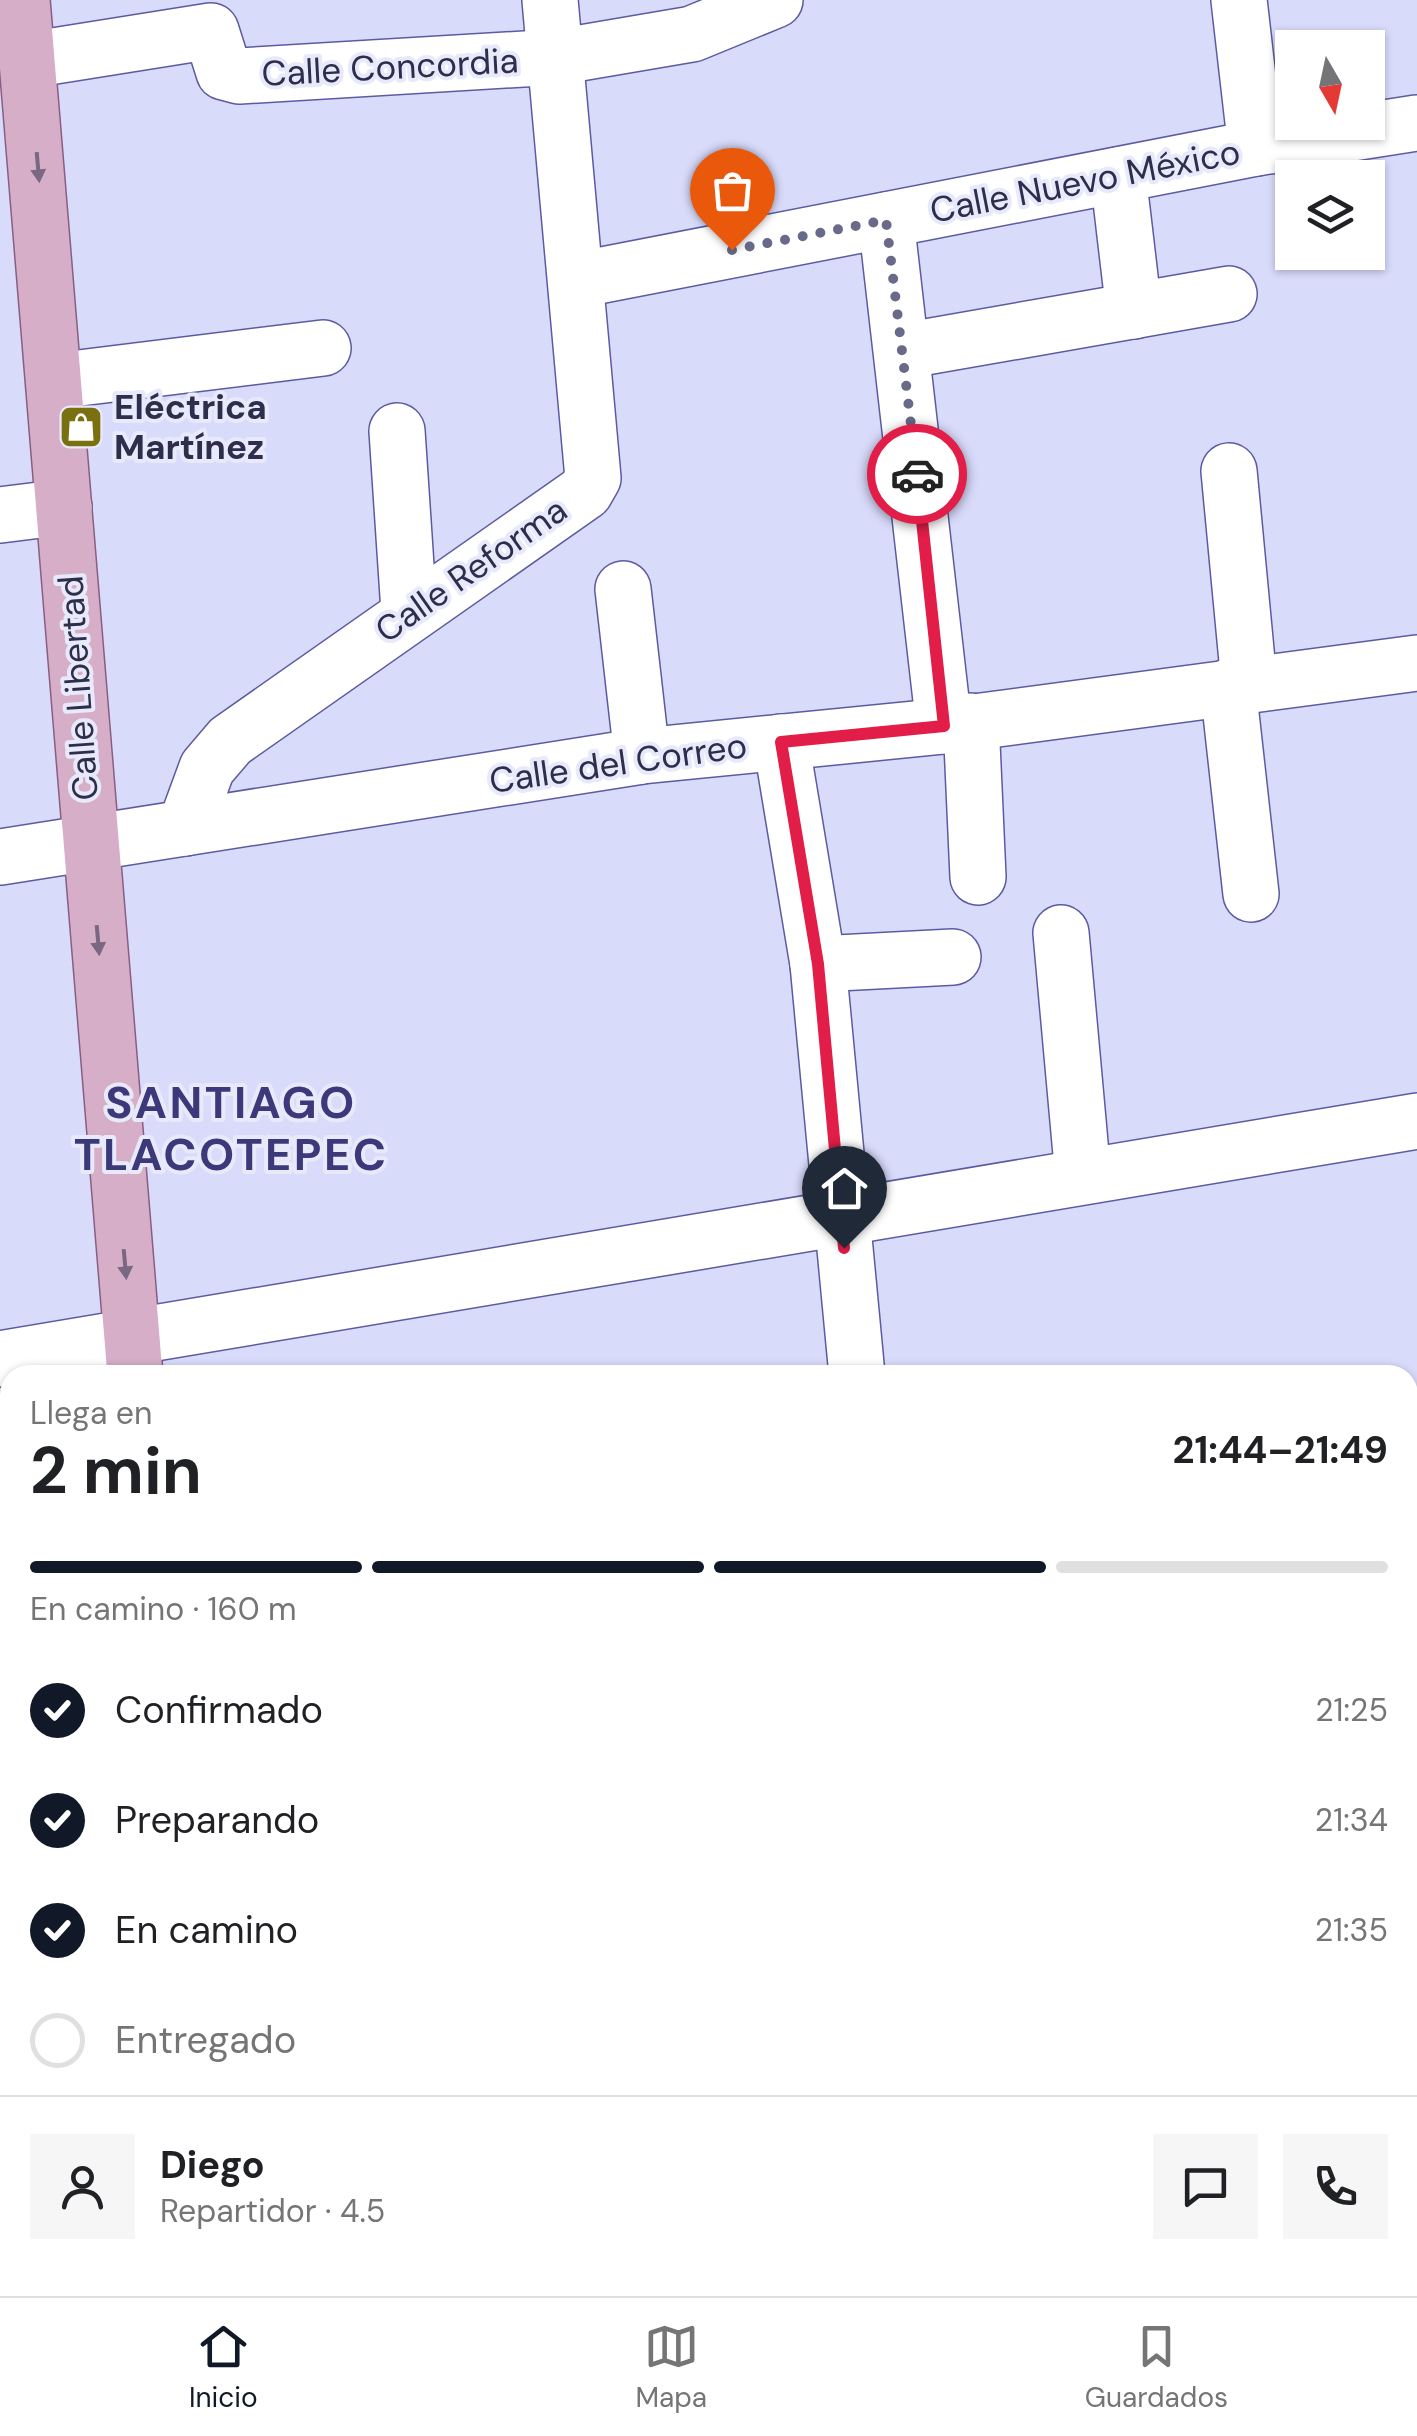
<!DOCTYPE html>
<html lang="es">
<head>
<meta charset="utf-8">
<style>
  :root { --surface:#fff; --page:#f6f6f6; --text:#202124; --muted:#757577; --line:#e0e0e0; --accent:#111827 }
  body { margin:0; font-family:"DM Sans",sans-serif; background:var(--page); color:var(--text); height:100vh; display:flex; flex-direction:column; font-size:38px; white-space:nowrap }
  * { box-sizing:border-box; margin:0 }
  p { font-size:32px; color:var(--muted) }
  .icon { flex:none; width:55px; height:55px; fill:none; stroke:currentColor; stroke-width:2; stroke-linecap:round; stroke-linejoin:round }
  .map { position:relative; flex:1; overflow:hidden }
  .sheet { position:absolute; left:0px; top:1365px; width:1418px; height:932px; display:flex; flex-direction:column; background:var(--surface); border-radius:30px 30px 0 0; box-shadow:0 2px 8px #0004 }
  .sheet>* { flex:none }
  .needle { width:65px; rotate:171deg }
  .controls { position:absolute; left:1275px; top:30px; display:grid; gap:20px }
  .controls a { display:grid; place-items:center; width:110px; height:110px; border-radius:0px; background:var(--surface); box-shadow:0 2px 8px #0004; font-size:50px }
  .pin { position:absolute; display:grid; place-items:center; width:85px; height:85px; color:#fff; margin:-102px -42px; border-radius:50% 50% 50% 0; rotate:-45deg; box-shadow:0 0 10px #0007 }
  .pin .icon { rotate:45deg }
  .courier { position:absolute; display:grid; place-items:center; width:100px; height:100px; margin:-50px; border:8px solid #e11d48; border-radius:50%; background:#fff; color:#222; box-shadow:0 2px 12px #0007 }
  .overview em { font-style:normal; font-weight:700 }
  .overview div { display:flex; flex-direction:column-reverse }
  .overview { display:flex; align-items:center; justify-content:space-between; height:170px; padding:0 30px }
  h1 { font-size:65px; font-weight:700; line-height:75px }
  .bar { display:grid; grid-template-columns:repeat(4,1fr); gap:15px 10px; align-content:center; height:120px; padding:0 30px }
  .bar i { height:12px; border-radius:8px; background:var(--line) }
  .bar .on { background:var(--accent) }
  .bar p { grid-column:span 4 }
  .line { display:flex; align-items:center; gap:25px; padding:0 30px; border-top:2px solid var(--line) }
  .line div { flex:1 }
  .round { display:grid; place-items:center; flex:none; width:105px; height:105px; border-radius:0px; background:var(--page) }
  ol { padding:0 30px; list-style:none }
  li { display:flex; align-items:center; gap:30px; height:110px }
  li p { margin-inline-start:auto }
  li .icon { padding:10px; border-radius:50%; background:var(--accent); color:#fff; stroke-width:4 }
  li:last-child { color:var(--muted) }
  li i { width:55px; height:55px; border:5px solid var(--line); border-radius:50% }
  .menu { display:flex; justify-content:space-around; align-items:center; height:140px; border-top:2px solid var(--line); background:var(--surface); font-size:28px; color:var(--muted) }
  .menu a { display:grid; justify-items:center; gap:5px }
  .menu .on { color:var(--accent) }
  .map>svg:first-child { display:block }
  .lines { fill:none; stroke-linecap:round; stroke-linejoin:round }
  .minor-casing { stroke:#5c5ba1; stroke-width:58 }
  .major-casing { stroke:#895e83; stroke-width:58 }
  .minor { stroke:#fff; stroke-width:55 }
  .major { stroke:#d6aec7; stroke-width:55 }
  .oneway { fill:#796783 }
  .done { stroke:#696a89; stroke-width:10; stroke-dasharray:0 18 }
  .route { stroke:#e11d48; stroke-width:12 }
  .labels { text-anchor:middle; stroke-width:8; stroke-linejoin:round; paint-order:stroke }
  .street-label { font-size:35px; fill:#2d2d4c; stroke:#e8e9fa }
  .poi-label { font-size:35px; font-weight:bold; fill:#2d2d4c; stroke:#e8e9fa; text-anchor:start }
  .district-label { font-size:45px; font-weight:bold; letter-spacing:2.5px; fill:#3c397b; stroke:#e8e9fa }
</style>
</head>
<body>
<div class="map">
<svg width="1417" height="2296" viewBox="0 0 1417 2296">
  <rect width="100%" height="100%" fill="#d9dbfb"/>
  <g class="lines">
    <defs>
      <g id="minor">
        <polyline points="1239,0 1256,148"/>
        <polyline points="29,60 211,31 224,72 239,76 557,57 692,34 775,0"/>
        <polyline points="1118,175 1134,311"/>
        <polyline points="886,220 944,726"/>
        <polyline points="577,280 1256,148 1417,123"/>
        <polyline points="903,351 1229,294"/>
        <polyline points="55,381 323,348"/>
        <polyline points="397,431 409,611"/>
        <polyline points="1229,471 1249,682"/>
        <polyline points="0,515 64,507"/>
        <polyline points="623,589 642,756"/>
        <polyline points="1228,687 1251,894"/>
        <polyline points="971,721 978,877"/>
        <polyline points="781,742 818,964 857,1375"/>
        <polyline points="185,828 207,768 230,741 585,492 593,478 550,0"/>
        <polyline points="0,857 642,756 944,726 1417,663"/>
        <polyline points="1061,933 1083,1176"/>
        <polyline points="818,964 953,957"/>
        <polyline points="0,1359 1417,1121"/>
        <polyline points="1408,1627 1417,1626"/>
        <polyline points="0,1857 10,1856"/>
        <polyline points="1408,1923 1417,1912"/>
        <polyline points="1408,2132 1417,2137"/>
        <polyline points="929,2288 930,2296"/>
        <polyline points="360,2296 415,2288"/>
      </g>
      <g id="major">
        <polyline points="22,0 135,1375"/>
        <polyline points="203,2288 204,2296"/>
      </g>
    </defs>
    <use href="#minor" class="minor-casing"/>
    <use href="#major" class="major-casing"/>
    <use href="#minor" class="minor"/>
    <use href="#major" class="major"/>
  </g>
  <defs><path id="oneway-solid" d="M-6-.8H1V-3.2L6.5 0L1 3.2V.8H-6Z" transform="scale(2.5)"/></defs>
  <g class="oneway">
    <use href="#oneway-solid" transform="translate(38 167) rotate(85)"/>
    <use href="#oneway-solid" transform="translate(98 940) rotate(85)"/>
    <use href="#oneway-solid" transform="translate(125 1264) rotate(85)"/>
  </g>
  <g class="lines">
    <polyline class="done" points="732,250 886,220 917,474"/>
    <polyline class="route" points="844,1248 818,964 781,742 944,726 917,474"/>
  </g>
  <defs>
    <symbol id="shop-square" viewBox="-11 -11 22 22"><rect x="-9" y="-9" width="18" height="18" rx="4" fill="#7a700f" stroke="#e8e9fa"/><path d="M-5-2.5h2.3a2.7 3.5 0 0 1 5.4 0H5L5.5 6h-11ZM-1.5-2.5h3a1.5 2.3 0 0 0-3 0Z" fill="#fff"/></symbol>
  </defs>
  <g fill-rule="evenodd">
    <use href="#shop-square" x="56" y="402" width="50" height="50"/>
  </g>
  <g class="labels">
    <g class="street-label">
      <text transform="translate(390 67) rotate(-3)" y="12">Calle Concordia</text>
      <text transform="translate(1085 181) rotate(-11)" y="12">Calle Nuevo México</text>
      <text transform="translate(471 570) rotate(-35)" y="12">Calle Reforma</text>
      <text transform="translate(78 688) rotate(-94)" y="12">Calle Libertad</text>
      <text transform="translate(618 763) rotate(-8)" y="12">Calle del Correo</text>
    </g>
    <g class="poi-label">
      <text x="114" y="419">Eléctrica<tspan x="114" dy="40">Martínez</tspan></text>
    </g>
    <g class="district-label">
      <text x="231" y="1118">SANTIAGO<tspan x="231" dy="52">TLACOTEPEC</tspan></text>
    </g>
  </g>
</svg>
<div class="controls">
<a><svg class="needle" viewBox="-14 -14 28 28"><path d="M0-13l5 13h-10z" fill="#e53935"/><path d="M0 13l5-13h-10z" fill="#757577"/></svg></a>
<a><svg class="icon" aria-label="layers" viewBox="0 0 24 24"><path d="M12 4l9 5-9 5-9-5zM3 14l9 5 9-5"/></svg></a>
</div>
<div class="pin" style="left:732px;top:250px;background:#ea580c"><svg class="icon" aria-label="bag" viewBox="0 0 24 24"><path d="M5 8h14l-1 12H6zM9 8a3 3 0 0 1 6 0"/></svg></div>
<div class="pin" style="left:844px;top:1248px;background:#1f2937"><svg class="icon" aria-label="home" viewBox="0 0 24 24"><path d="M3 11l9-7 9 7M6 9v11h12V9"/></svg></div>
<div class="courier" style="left:917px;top:474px"><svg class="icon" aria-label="car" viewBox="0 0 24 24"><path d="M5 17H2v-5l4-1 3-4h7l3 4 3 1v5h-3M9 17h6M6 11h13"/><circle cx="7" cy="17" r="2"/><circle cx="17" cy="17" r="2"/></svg></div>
<section class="sheet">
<div class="overview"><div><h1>2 min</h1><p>Llega en</p></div><em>21:44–21:49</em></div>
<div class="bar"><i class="on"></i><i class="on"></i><i class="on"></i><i></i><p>En camino · 160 m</p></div>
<ol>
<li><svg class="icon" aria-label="check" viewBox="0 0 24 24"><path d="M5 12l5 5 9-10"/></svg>Confirmado<p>21:25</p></li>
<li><svg class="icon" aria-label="check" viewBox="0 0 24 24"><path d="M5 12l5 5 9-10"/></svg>Preparando<p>21:34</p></li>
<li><svg class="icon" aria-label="check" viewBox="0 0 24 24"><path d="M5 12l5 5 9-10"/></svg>En camino<p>21:35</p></li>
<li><i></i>Entregado</li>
</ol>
<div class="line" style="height:180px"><a class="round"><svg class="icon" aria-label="person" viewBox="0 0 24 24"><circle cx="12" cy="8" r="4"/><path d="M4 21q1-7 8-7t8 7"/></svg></a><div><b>Diego</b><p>Repartidor · 4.5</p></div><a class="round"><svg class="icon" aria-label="chat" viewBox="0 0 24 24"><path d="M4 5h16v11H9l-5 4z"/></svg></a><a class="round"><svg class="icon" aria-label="phone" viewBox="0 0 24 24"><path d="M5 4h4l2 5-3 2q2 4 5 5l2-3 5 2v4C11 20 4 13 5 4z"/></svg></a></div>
</section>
</div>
<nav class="menu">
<a class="on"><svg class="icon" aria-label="home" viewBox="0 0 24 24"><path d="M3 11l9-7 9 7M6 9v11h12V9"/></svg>Inicio</a>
<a><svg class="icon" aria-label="map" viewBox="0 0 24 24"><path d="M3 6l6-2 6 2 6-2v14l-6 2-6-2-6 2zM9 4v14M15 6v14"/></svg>Mapa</a>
<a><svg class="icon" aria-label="saved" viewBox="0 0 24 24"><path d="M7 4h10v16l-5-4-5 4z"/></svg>Guardados</a>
</nav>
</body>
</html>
